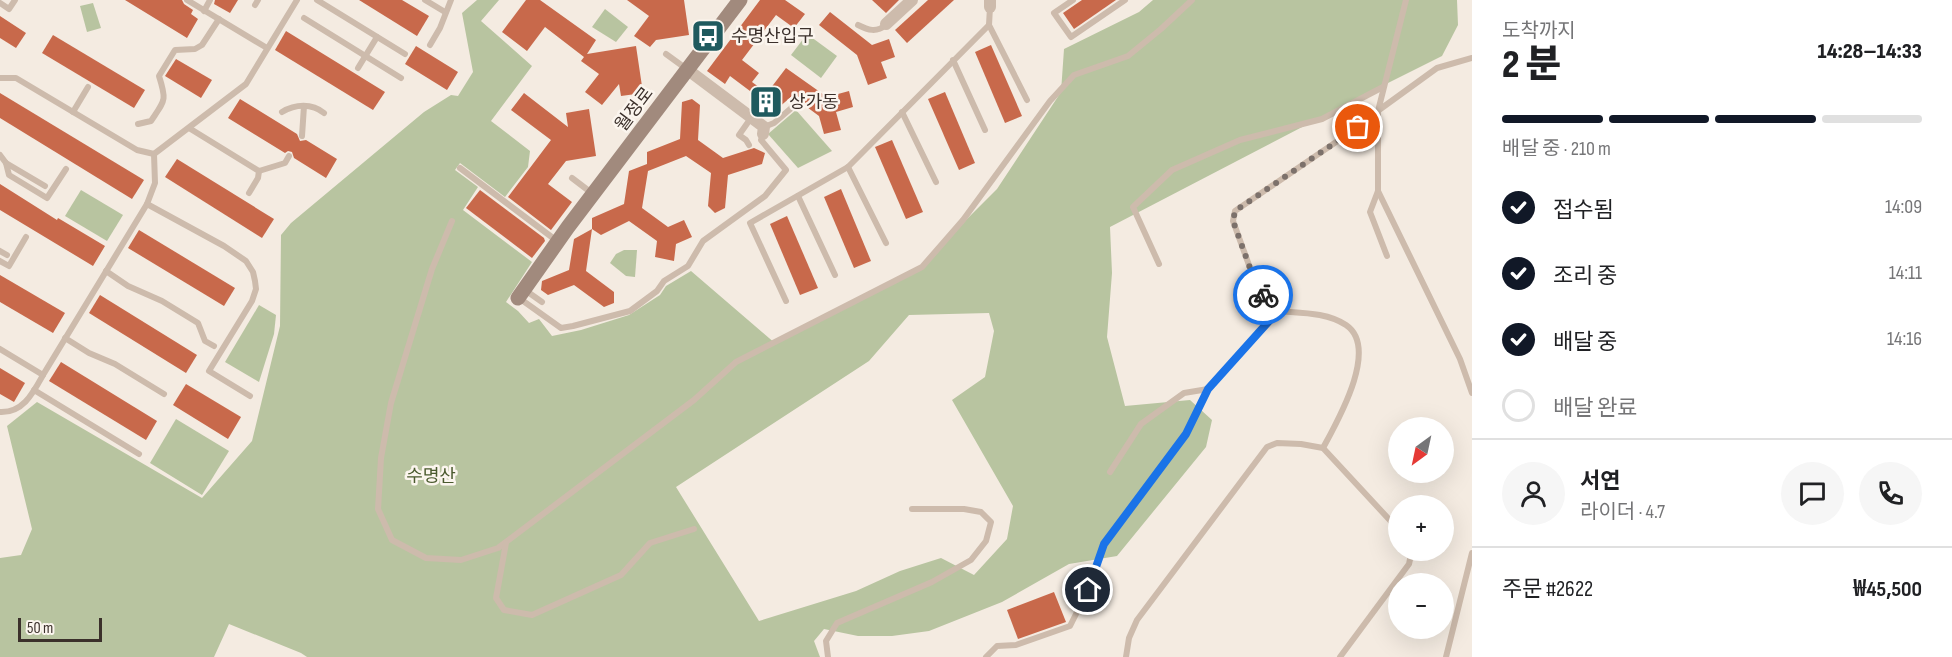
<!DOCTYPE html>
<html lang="ko">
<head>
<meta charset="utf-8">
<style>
  :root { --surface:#fff; --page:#f6f6f6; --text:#202124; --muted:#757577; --line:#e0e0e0; --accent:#111827 }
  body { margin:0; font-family:"Sofia Sans Condensed","Noto Sans KR",sans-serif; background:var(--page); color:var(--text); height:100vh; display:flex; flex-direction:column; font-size:22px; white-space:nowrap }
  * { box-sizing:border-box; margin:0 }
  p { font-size:20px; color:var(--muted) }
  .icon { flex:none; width:33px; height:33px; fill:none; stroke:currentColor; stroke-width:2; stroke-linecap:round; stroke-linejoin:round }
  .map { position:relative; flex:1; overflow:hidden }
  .sheet { display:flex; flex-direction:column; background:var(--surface); width:480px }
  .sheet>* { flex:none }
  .needle { width:39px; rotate:213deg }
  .controls { position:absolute; left:1388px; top:417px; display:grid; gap:12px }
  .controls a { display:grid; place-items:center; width:66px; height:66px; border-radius:50%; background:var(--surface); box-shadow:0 6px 24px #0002; font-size:30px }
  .scale { position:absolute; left:18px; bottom:15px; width:84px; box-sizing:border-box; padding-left:6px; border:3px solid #3b302b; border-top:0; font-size:16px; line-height:21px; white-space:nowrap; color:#3b302b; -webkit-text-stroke:4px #fbf5ee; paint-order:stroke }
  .pin { position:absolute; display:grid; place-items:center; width:51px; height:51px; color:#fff; margin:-26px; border:3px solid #fff; border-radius:50%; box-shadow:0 2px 6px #0007 }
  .courier { position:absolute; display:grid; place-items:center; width:60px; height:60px; margin:-30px; border:4px solid #1a73e8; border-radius:50%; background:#fff; color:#222; box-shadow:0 2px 8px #0007 }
  .headline em { font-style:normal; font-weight:800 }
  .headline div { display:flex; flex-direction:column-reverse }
  .headline { display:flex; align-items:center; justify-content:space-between; height:102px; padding:0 30px }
  h1 { font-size:39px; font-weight:800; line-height:45px }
  .bar { display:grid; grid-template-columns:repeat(4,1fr); gap:9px 6px; align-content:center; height:72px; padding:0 30px }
  .bar i { height:8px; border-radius:4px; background:var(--line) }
  .bar .selected { background:var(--accent) }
  .bar p { grid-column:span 4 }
  .line { display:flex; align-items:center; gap:15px; padding:0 30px; border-top:2px solid var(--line) }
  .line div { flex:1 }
  .round { display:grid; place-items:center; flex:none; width:63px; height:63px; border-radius:32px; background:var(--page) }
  ol { padding:0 30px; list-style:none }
  li { display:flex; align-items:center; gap:18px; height:66px }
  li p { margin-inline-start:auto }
  li .icon { padding:6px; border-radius:50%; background:var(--accent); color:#fff; stroke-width:4 }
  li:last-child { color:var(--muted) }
  li i { width:33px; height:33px; border:3px solid var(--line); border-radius:50% }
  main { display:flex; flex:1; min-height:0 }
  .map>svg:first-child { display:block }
  .green { fill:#b8c4a0; fill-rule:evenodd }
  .building { fill:#c8694b }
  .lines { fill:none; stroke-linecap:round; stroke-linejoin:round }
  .lane { stroke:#cdbbac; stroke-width:6 }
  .street { stroke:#cdbbac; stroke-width:12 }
  .secondary { stroke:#a18a7d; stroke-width:15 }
  .done { stroke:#7c716b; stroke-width:6; stroke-dasharray:0 10.8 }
  .route { stroke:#1a73e8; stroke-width:8 }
  .labels { text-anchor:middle; stroke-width:5; stroke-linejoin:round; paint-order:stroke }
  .poi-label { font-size:18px; fill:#3b302b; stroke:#fbf5ee; text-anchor:start }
  .street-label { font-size:18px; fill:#3b302b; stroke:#fbf5ee }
  .park-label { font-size:18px; fill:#4a5a2e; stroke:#fbf5ee }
</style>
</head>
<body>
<main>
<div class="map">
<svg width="1472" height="657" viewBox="0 0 1472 657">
  <rect width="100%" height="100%" fill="#f4ebe1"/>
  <g class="green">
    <path d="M477,0H499L481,21L532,66L491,121L530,151L528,167L505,197L460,163L455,170L478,187L463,210L532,262L506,302L518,311L529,323L539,319L552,336L581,330L629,315L660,295L666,286L691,271L776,344L917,269L997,189L1061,92L1064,49L1139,12L1153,0H1457L1458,25L1442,56L1356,99L1110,227L1112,273L1107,337L1125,406L1190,400L1212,420L1206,447L1117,556L1069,564L1002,602L929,631L892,636H858L824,629L814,641L820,657H307L301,653L229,624L214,657H0V558L21,555L32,529L7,426L37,402L202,498L252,441L280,326L281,235L291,223L424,112L451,95L458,96L473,72L462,13ZM989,313L994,331L985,377L952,400L1013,506L1007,539L974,575L941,558L900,571L856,591L759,621L676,487L869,361L909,315Z"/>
    <polygon points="93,3 101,28 87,32 80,6"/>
    <polygon points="605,9 628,27 616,42 592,27"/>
    <polygon points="807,34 837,56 821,78 791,55"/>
    <polygon points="796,110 832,151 798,168 768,134"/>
    <polygon points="81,190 123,215 107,241 65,216"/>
    <polygon points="624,250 637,250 635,277 626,276 610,263 616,254"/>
    <polygon points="259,305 276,315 274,334 259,382 225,362"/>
    <polygon points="176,419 229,451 202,495 150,463"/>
  </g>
  <g class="building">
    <polygon points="125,0 182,0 184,4 193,10 191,14 198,19 187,38"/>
    <polygon points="215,0 238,0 230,13 214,4"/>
    <polygon points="359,0 402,0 429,16 417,36"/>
    <polygon points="526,0 540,0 596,40 587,54 636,46 643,93 621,96 619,84 602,105 585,92 599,74 581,61 584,57 545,27 527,51 502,32"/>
    <polygon points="627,0 684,0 689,35 656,40 650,47 634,36 649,16"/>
    <polygon points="760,0 785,0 805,14 794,28 776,15 742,60 759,73 752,82 767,93 786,68 827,97 849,91 853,107 836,112 841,130 824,134 819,116 792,96 770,115 750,100 754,94 730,76 725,84 707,71"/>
    <polygon points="872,0 899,0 886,13"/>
    <polygon points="928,0 954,0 907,43 895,30"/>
    <polygon points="1082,0 1116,0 1074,29 1063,13"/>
    <polygon points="830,12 872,45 889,39 895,57 881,62 887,78 868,85 857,55 819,25"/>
    <polygon points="0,16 26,33 16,48 0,38"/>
    <polygon points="286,31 385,92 373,110 275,50"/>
    <polygon points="53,35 145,90 134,108 42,53"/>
    <polygon points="991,45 1022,116 1005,123 975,52"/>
    <polygon points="416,46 458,72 447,90 405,64"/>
    <polygon points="176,59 212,80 201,98 165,76"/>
    <polygon points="945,92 975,163 959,170 928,99"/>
    <polygon points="0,93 144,180 132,199 0,118"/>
    <polygon points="524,93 568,127 566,113 589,109 596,156 566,161 548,184 572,202 551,230 508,197 551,140 511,110"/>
    <polygon points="240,99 297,134 300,141 306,140 337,159 326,178 294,158 292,152 288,151 285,153 228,118"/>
    <polygon points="692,99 700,105 698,140 723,158 754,148 765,153 762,164 728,175 725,208 715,213 708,206 711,173 686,156 648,171 642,208 668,227 684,220 692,237 676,244 674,261 655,257 657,241 629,221 601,235 592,229 586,271 614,292 614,303 604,307 574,285 548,295 541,290 542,281 569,270 574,239 592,229 592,218 624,204 629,171 647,164 647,152 680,139 682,102"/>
    <polygon points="892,140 923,212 906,219 875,147"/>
    <polygon points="177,159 274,219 262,238 165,177"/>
    <polygon points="0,184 57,220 58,218 105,246 93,266 0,210"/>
    <polygon points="841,189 871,261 854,268 824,197"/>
    <polygon points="480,190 544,238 545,241 532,258 466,208"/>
    <polygon points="787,216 818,288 800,295 770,224"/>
    <polygon points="139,230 235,288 224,306 128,248"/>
    <polygon points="0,275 65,313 53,333 0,302"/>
    <polygon points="100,295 197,355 186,373 89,313"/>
    <polygon points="61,362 157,421 146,440 49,381"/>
    <polygon points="0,368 25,383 14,402 0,394"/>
    <polygon points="186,384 241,417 228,439 173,405"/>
    <polygon points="1054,592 1066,622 1018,639 1007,610"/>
  </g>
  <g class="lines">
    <g class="lane">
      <polyline points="187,0 267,48"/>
      <polyline points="317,0 405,54"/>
      <polyline points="425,0 445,12"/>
      <polyline points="1073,0 1054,13 1071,37 1125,0"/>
      <polyline points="0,3 9,9 15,0"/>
      <polyline points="255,5 258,0"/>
      <polyline points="204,11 210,0"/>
      <polyline points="304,18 401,78"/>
      <path d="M858,25C868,30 876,33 886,25"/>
      <polyline points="989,25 1027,100"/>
      <polyline points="430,45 440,28 451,0"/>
      <polyline points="666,54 688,70"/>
      <polyline points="953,60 985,130"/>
      <polyline points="358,68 377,37"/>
      <polyline points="0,78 16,78 137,150 154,154"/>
      <polyline points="73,112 88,87"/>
      <path d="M282,112C295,104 312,103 324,113"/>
      <polyline points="902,112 936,182"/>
      <path d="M138,124L151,121C165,100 167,101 159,76L175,50L195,49L202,45L219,19"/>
      <polyline points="764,127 774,123 796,104"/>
      <polyline points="189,128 259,171 285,163 289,156"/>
      <polyline points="302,136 304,106"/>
      <polyline points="749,145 746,140 739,135 751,118"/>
      <polyline points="0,155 6,163 45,186"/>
      <polyline points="6,163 9,175 47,198 66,169"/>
      <polyline points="848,167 886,243"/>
      <polyline points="460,168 557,241"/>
      <polyline points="572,178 593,194"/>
      <polyline points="1378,191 1460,359 1472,393"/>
      <polyline points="249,193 258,178 259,171"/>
      <polyline points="798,196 835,275"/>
      <polyline points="147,204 224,246 246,261 253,272 255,281 256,289 252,301 209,371 250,396"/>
      <polyline points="452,221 432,269 391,403 381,458 378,509 392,540 426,558 461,560 498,548 694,400 736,362 922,267 963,220 1050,101 1074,75 1128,56 1161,29 1192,0"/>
      <polyline points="0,251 7,255"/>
      <polyline points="1387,256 1370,212 1378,191 1378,111 1406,0"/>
      <polyline points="0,261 9,266 26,237"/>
      <polyline points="1159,264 1133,207 1172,170 1240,140 1322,119 1383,87"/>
      <polyline points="106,271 128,286 162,301 198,323 205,341 214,346"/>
      <polyline points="525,290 542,302"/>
      <polyline points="519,298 561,328 573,326 630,311 657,291 664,281 688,266 703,241 765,196 786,170 761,140 763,134"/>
      <polyline points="786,301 750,223 848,167 989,25 990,7"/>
      <polyline points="65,338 89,353 115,364 164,394"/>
      <polyline points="0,349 43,375 147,204 155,183 154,154 246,84 297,0"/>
      <polyline points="34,390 139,454"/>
      <path d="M0,412C23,413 33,393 43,375"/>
      <path d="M1323,448C1337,422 1380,348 1346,325C1327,312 1300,313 1278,311L1258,290L1233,221L1235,211L1358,127L1368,118L1437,68L1472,58"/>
      <polyline points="1110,472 1141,424 1184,393 1208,389"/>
      <polyline points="506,543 496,598 504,610 532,615 621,575 650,543 694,529"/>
      <polyline points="828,657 826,641 837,623 932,582 971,560 986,541 991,522 981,512 964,509 912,509"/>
      <polyline points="986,657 997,646 1016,645 1070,626 1088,590 1104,544 1186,434 1208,389 1278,311"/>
      <polyline points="1126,657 1129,638 1137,620 1267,447 1277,443 1301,444 1323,448 1398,529"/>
      <polyline points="1340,657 1409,564 1412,550"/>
      <polyline points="1446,657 1472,553"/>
    </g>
    <g class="street">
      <polyline points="990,0 990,7"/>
      <polyline points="886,24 912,0"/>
      <polyline points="688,70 764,127 763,134"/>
    </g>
    <polyline class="secondary" points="518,298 568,227 740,0"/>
  </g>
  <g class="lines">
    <polyline class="done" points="1263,295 1258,290 1233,221 1235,211 1358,127"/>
    <polyline class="route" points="1088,590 1104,544 1186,434 1208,389 1278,311 1263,295"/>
  </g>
  <defs>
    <symbol id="bus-square" viewBox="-11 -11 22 22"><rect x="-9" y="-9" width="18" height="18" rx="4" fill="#1f5a5e" stroke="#fbf5ee"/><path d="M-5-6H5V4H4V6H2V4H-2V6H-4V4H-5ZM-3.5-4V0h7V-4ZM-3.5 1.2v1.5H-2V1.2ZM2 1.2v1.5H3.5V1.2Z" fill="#fff"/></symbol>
    <symbol id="building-square" viewBox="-11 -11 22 22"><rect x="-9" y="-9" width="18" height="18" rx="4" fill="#1f5a5e" stroke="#fbf5ee"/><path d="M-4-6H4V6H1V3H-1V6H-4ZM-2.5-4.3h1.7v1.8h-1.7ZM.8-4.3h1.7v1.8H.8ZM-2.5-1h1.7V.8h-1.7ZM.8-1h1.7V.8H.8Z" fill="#fff"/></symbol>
  </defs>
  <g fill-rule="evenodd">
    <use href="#bus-square" x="689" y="17" width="38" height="38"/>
    <use href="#building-square" x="747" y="83" width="38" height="38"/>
  </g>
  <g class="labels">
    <g class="poi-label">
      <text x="731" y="42">수명산입구</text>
      <text x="789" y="108">상가동</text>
    </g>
    <g class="street-label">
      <text transform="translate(634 109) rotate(-53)" y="6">월정로</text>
    </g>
    <g class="park-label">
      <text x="431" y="482">수명산</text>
    </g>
  </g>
</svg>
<div class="controls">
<a><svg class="needle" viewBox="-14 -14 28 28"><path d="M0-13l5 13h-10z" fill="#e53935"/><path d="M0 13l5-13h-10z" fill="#757577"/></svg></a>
<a>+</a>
<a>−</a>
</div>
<div class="scale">50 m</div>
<div class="pin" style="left:1358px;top:127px;background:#ea580c"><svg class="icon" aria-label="bag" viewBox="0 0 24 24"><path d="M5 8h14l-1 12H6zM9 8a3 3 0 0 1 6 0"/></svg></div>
<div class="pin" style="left:1088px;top:590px;background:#1f2937"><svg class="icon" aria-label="home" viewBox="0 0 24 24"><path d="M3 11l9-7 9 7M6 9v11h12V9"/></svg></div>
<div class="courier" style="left:1263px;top:295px"><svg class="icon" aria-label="bike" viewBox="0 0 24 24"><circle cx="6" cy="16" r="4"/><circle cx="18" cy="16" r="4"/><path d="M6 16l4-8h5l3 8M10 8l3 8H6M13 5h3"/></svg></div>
</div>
<section class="sheet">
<div class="headline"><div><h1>2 분</h1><p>도착까지</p></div><em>14:28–14:33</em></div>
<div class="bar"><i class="selected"></i><i class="selected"></i><i class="selected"></i><i></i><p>배달 중 · 210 m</p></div>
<ol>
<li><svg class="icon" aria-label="check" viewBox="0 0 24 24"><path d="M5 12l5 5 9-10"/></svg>접수됨<p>14:09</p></li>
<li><svg class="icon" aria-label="check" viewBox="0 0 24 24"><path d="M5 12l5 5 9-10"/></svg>조리 중<p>14:11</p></li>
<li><svg class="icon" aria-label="check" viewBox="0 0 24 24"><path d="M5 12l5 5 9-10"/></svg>배달 중<p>14:16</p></li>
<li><i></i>배달 완료</li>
</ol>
<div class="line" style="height:108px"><a class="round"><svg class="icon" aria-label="person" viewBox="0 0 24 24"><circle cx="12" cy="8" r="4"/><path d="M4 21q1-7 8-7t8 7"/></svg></a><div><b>서연</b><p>라이더 · 4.7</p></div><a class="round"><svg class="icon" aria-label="chat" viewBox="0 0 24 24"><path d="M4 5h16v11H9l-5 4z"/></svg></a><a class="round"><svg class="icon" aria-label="phone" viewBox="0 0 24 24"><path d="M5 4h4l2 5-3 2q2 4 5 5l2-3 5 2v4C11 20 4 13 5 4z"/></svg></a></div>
<div class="line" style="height:78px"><div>주문 #2622</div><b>₩45,500</b></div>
</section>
</main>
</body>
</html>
